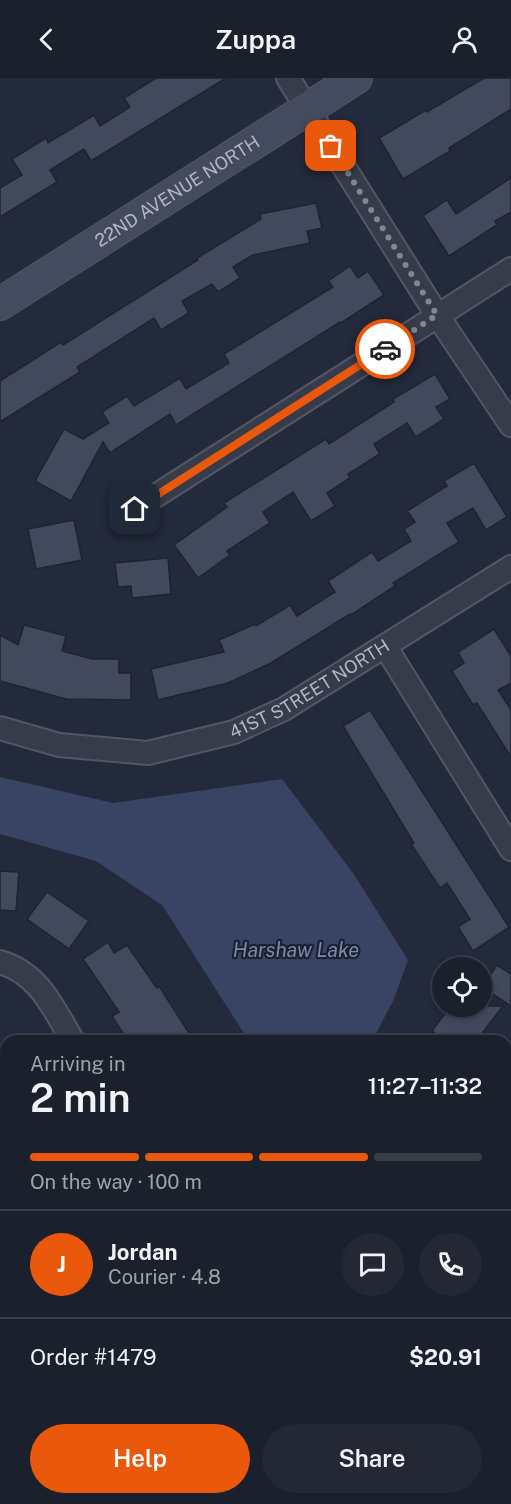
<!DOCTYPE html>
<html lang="en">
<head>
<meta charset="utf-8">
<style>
  :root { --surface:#1a202c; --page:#232834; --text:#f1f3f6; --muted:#9fa3a9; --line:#383e48; --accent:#ea580c }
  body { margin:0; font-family:"Public Sans",sans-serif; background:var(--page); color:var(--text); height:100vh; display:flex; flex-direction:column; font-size:22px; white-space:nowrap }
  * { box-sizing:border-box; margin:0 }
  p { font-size:20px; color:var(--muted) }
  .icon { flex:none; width:33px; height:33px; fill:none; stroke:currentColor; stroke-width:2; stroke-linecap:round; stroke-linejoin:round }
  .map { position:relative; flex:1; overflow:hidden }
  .sheet { position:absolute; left:0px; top:957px; width:512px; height:470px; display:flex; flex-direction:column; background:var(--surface); border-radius:18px 18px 0 0; box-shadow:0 3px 9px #0003,0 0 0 2px var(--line) }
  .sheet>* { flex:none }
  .buttons { position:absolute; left:432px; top:879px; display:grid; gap:12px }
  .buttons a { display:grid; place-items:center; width:60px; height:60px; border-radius:50%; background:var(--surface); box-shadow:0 3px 9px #0003,0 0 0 2px var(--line); font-size:30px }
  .pin { position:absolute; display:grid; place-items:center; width:51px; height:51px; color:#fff; margin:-26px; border-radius:12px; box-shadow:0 3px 9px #0006 }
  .courier { position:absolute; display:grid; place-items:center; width:60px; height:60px; margin:-30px; border:4px solid #ea580c; border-radius:50%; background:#fff; color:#222; box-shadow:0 2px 8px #0007 }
  .head em { font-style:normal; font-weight:600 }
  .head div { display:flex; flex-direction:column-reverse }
  .head { display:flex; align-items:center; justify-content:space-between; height:102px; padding:0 30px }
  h1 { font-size:39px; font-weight:600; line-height:45px }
  .bar { display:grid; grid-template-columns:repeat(4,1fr); gap:9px 6px; align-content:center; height:72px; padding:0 30px }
  .bar i { height:8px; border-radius:4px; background:var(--line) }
  .bar .selected { background:var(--accent) }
  .bar p { grid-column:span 4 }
  .line { display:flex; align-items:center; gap:15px; padding:0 30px; border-top:2px solid var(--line) }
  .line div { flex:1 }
  .round { display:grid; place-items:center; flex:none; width:63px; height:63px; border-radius:32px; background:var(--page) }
  .button { display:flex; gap:12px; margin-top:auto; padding:12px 30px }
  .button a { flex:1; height:69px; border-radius:36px; background:var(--accent); color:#fff; font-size:24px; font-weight:600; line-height:69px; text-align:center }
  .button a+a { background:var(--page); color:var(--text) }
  header { display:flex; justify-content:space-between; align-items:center; height:78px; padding:0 30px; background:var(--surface); font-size:27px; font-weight:600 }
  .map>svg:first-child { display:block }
  .water { fill:#394464 }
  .building { fill:#42495c; stroke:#1e2332; stroke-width:1.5 }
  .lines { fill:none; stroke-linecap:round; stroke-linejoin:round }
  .lane-casing { stroke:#525766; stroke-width:14 }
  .street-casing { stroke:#525766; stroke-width:26 }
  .secondary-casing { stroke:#525766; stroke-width:34 }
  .lane { stroke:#373c4b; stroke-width:10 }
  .street { stroke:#373c4b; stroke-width:22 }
  .secondary { stroke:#454b5e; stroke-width:32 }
  .done { stroke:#808696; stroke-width:6; stroke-dasharray:0 10.8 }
  .route { stroke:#ea580c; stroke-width:8 }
  .labels { text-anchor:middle; stroke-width:4.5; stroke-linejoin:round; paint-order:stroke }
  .street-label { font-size:18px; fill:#b2b7c7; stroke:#1c2130 }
  .water-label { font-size:20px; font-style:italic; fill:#7b89ae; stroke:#1c2130 }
</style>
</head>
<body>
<header><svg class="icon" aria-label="back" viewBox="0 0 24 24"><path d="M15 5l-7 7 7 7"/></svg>Zuppa<svg class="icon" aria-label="person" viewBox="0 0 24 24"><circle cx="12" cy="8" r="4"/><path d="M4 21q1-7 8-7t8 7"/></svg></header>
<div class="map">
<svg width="511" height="1426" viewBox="0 0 511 1426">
  <rect width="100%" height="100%" fill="#232a3b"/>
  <polygon class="water" points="0,699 113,725 282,701 353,795 408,882 393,923 372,963 249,963 162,827 96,783 0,756"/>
  <g class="building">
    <polygon points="156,0 226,0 91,83 84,71 50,92 57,104 0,139 0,110 22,97 12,81 46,60 48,65 94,37 100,48 130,29 124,20"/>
    <polygon points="484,0 511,0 511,31 449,70 450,73 403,101 379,60 426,32 427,34"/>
    <polygon points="511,100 511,134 495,143 497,147 449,178 423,138 447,122 456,136"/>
    <polygon points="316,125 322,150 307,153 310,165 253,177 233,189 240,200 218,214 212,206 182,223 189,235 161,252 154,240 77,289 80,294 0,344 0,303 61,264 63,267 198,182 197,180 261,141 260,136"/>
    <polygon points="350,188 358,200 368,193 384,217 341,245 340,244 176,347 170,336 110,375 103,364 71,423 35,403 64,351 83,361 109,345 102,334 127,318 134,328 180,300 186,311 229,285 224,276 333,209 328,203"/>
    <polygon points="435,296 450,321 436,329 444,341 416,359 407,345 374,366 380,376 348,396 350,400 327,415 335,428 311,443 293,414 263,434 270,445 227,473 230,477 198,500 174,467 227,429 224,425 326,361 329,366 394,324 393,321"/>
    <polygon points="474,385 507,439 486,452 473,430 447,445 459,464 393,505 395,508 351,537 350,536 271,585 228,605 158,622 151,591 224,574 219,562 255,546 256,548 290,527 297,538 335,514 328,503 372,474 378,483 411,463 404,451 415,444 407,433 447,408 444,403"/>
    <polygon points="74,442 82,482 36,491 28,451"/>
    <polygon points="168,480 171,516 132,520 131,508 118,509 115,485"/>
    <polygon points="24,547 66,558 62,573 92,581 119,581 119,595 131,595 131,622 66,621 0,603 0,557 18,567"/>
    <polygon points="494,551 511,578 511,605 498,612 511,632 511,679 477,625 473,627 452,593 464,585 458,574"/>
    <polygon points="370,632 509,849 473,873 458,849 470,841 447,805 440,810 411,766 414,765 343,648"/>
    <polygon points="0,793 19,794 16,833 0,832"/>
    <polygon points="47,814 89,843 69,871 27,841"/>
    <polygon points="108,864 114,875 127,867 157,910 159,908 194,963 128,963 112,938 119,934 83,881"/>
    <polygon points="497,887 511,896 511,928 482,909"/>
    <polygon points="451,928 503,928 476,963 445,963 432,953"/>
  </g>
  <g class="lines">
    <defs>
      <g id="lane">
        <polyline points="289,1420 293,1426"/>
        <polyline points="474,1420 477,1426"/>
      </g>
      <g id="street">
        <polyline points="288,0 437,237 511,347"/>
        <polyline points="135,431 511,191"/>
        <polyline points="385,568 511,771"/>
        <path id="s1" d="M0,650L59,667L148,675L234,654L284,631L511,489"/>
        <path d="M0,884C40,896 53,930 73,963"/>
        <polyline points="506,1017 511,1002"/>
        <polyline points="506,1113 511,1123"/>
      </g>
      <g id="secondary">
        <path id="s2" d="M0,226L356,0"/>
        <polyline points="506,1261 511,1257"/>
        <polyline points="243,1426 252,1420"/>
      </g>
    </defs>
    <use href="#lane" class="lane-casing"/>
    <use href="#street" class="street-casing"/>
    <use href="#secondary" class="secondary-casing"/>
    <use href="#lane" class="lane"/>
    <use href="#street" class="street"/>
    <use href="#secondary" class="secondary"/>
  </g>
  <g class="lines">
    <polyline class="done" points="331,68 437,237 385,271"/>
    <polyline class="route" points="135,431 385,271"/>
  </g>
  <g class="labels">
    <g class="street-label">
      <text dy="6" stroke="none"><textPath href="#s2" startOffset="210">22ND AVENUE NORTH</textPath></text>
      <text dy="6" stroke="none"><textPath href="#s1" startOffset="326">41ST STREET NORTH</textPath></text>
    </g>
    <g class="water-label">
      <text x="296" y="879">Harshaw Lake</text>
    </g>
  </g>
</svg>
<div class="buttons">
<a><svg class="icon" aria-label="locate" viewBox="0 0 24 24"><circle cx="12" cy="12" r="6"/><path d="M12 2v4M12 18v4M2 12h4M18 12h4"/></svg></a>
</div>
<div class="pin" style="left:331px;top:68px;background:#ea580c"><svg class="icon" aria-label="bag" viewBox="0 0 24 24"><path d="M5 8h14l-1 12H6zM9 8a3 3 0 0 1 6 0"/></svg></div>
<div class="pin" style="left:135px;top:431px;background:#1f2937"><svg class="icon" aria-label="home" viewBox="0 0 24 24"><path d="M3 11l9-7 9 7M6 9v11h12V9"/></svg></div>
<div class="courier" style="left:385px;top:271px"><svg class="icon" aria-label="car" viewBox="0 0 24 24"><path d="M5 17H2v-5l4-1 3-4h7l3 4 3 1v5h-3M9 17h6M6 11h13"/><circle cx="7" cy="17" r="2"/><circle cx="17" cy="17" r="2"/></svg></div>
<section class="sheet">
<div class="head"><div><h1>2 min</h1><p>Arriving in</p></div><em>11:27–11:32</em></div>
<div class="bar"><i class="selected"></i><i class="selected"></i><i class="selected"></i><i></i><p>On the way · 100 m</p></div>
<div class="line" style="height:108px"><b class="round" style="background:var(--accent);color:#fff">J</b><div><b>Jordan</b><p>Courier · 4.8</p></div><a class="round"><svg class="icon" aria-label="chat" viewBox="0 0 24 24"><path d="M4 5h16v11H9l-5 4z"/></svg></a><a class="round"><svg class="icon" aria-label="phone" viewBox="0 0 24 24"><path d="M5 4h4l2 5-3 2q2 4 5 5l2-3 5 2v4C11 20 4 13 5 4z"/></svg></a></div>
<div class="line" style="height:78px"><div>Order #1479</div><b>$20.91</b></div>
<div class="button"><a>Help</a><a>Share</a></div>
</section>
</div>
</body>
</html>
